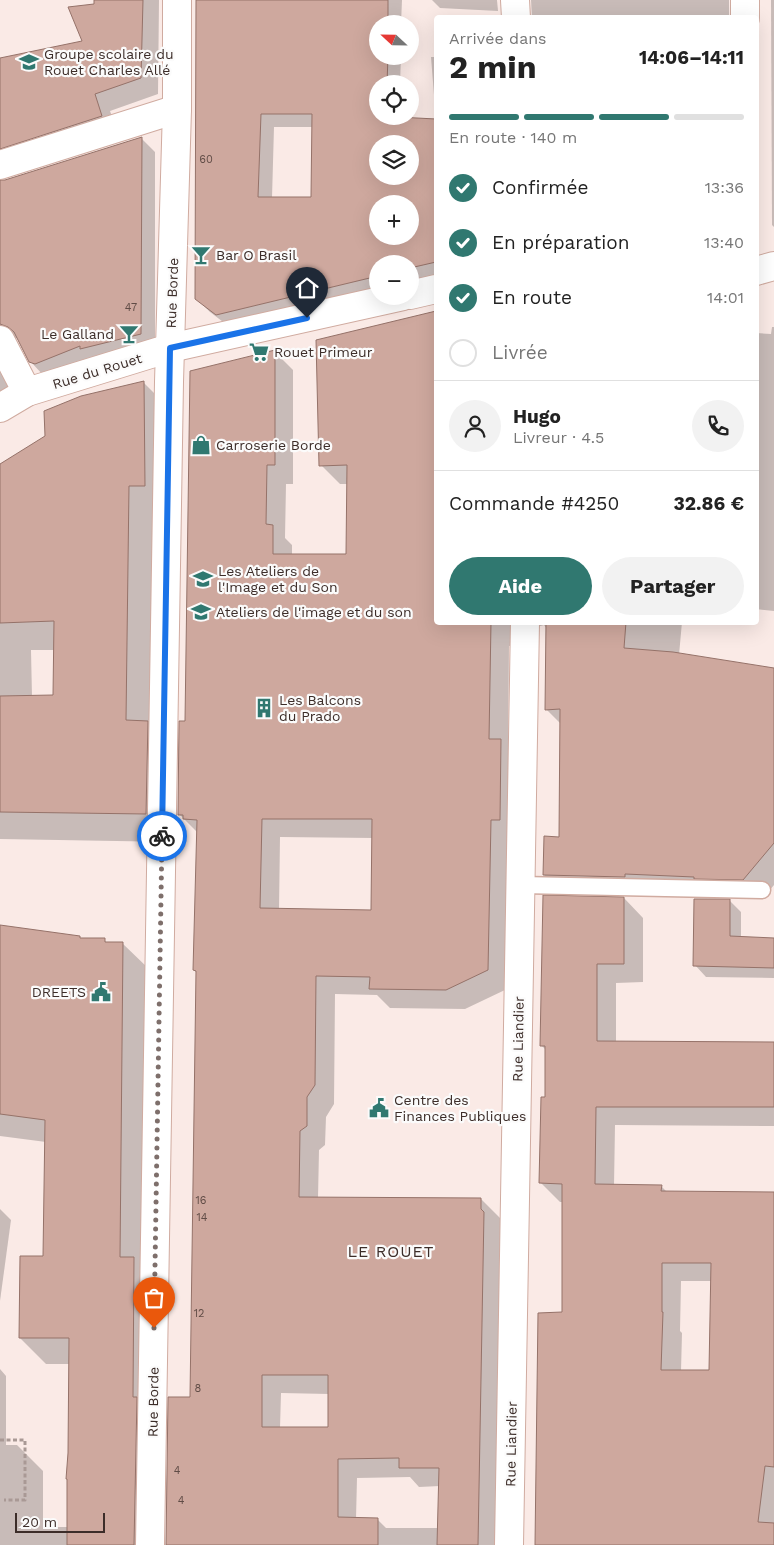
<!DOCTYPE html>
<html lang="fr">
<head>
<meta charset="utf-8">
<style>
  :root { --surface:#fff; --page:#f2f2f2; --text:#222; --muted:#767676; --line:#e0e0e0; --accent:#307870 }
  body { margin:0; font-family:"Work Sans",sans-serif; background:var(--page); color:var(--text); height:100vh; display:flex; flex-direction:column; font-size:19px; white-space:nowrap }
  * { box-sizing:border-box; margin:0 }
  p { font-size:16px; color:var(--muted) }
  .icon { flex:none; width:28px; height:28px; fill:none; stroke:currentColor; stroke-width:2; stroke-linecap:round; stroke-linejoin:round }
  .map { position:relative; flex:1; overflow:hidden }
  .sheet { position:absolute; left:434px; top:15px; width:325px; height:610px; display:flex; flex-direction:column; background:var(--surface); border-radius:5px; box-shadow:0 5px 20px #0002 }
  .sheet>* { flex:none }
  .needle { width:32px; rotate:292deg }
  .controls { position:absolute; left:369px; top:15px; display:grid; gap:10px }
  .controls a { display:grid; place-items:center; width:50px; height:50px; border-radius:50%; background:var(--surface); box-shadow:0 5px 20px #0002; font-size:25px }
  .scale { position:absolute; left:15px; bottom:12px; width:90px; box-sizing:border-box; padding-left:5px; border:2px solid #3c2d29; border-top:0; font-size:14px; line-height:18px; white-space:nowrap; color:#3c2d29; -webkit-text-stroke:4px #fbfbfb; paint-order:stroke }
  .pin { position:absolute; display:grid; place-items:center; width:42px; height:42px; color:#fff; margin:-51px -21px; border-radius:50% 50% 50% 0; rotate:-45deg; box-shadow:0 0 5px #0007 }
  .pin .icon { rotate:45deg }
  .courier { position:absolute; display:grid; place-items:center; width:50px; height:50px; margin:-25px; border:4px solid #1a73e8; border-radius:50%; background:#fff; color:#222; box-shadow:0 1px 6px #0007 }
  .headline em { font-style:normal; font-weight:700 }
  .headline div { display:flex; flex-direction:column-reverse }
  .headline { display:flex; align-items:center; justify-content:space-between; height:85px; padding:0 15px }
  h1 { font-size:32px; font-weight:700; line-height:38px }
  .bar { display:grid; grid-template-columns:repeat(4,1fr); gap:8px 5px; align-content:center; height:60px; padding:0 15px }
  .bar i { height:6px; border-radius:4px; background:var(--line) }
  .bar .current { background:var(--accent) }
  .bar p { grid-column:span 4 }
  .line { display:flex; align-items:center; gap:12px; padding:0 15px; border-top:1px solid var(--line) }
  .line div { flex:1 }
  .round { display:grid; place-items:center; flex:none; width:52px; height:52px; border-radius:26px; background:var(--page) }
  ol { padding:0 15px; list-style:none }
  li { display:flex; align-items:center; gap:15px; height:55px }
  li p { margin-inline-start:auto }
  li .icon { padding:5px; border-radius:50%; background:var(--accent); color:#fff; stroke-width:4 }
  li:last-child { color:var(--muted) }
  li i { width:28px; height:28px; border:2px solid var(--line); border-radius:50% }
  .primary-button { display:flex; gap:10px; margin-top:auto; padding:10px 15px }
  .primary-button a { flex:1; height:58px; border-radius:30px; background:var(--accent); color:#fff; font-size:20px; font-weight:700; line-height:58px; text-align:center }
  .primary-button a+a { background:var(--page); color:var(--text) }
  .map>svg:first-child { display:block }
  .shadow { fill:#0003; fill-rule:evenodd }
  .building { fill:#cea89e; stroke:#957269; fill-rule:evenodd }
  .lines { fill:none; stroke-linecap:round; stroke-linejoin:round }
  .lane-casing { stroke:#d0aba0; stroke-width:19 }
  .street-casing { stroke:#d0aba0; stroke-width:30 }
  .path { stroke:#a99995; stroke-width:3; stroke-dasharray:4 2.5; stroke-linecap:butt }
  .lane { stroke:#fff; stroke-width:16 }
  .street { stroke:#fff; stroke-width:28 }
  .done { stroke:#7e6f6b; stroke-width:5; stroke-dasharray:0 9 }
  .route { stroke:#1a73e8; stroke-width:6 }
  .labels { text-anchor:middle; stroke-width:4.5; stroke-linejoin:round; paint-order:stroke }
  .number-label { font-size:11px; fill:#604c46 }
  .poi-label { font-size:14px; fill:#3c2d29; stroke:#fbfbfb; text-anchor:start }
  .street-label { font-size:14px; fill:#3c2d29; stroke:#fbfbfb }
  .quarter-label { font-size:16px; letter-spacing:1px; fill:#3c2d29; stroke:#fbfbfb }
</style>
</head>
<body>
<div class="map">
<svg width="774" height="1545" viewBox="0 0 774 1545">
  <rect width="100%" height="100%" fill="#faeae6"/>
  <g class="shadow">
    <polygon points="95,0 159,0 158,94 110,111 118,133 0,174 0,59 84,42 96,5"/>
    <path d="M197,0H402L401,24H378V56H401L400,84H378V116H400V119L436,120L431,57H436V279L410,285V264H378V293L231,328L210,312L196,298ZM274,127H313V198H272ZM378,144H410V176H378ZM378,204H410V236H378Z"/>
    <polygon points="432,0 497,0 498,11 440,8"/>
    <polygon points="531,0 729,0 729,18 532,18"/>
    <polygon points="771,0 774,0 774,227 772,225"/>
    <polygon points="141,138 155,152 155,348 44,376 30,361 18,339 16,338 7,340 0,347 0,181 5,181"/>
    <path d="M436,312V622H682L679,655L774,670V885L763,898L715,897L712,895L643,893V896L564,894L544,875L560,838L561,724L546,709L547,629L544,625L537,627L528,645L509,646L508,748L520,759L507,989L465,1009L390,1008L377,995L335,994L334,1104L326,1117L325,1145L319,1150L318,1198L481,1199L500,1218V1229L503,1233L497,1545H167L192,1398L197,973L194,970L198,833L179,814L186,722L274,351L293,370V484H286L285,538L292,545V556H347L348,484H340L321,465L318,341ZM280,837L373,838L372,911L279,910ZM281,1393L329,1394V1428H280ZM410,1477L419,1487L440,1486L439,1528H386L377,1519H356L357,1478Z"/>
    <polygon points="772,327 774,327 774,611 756,609 756,333 771,334"/>
    <polygon points="0,363 15,392 0,399"/>
    <path d="M144,383L172,411L174,842L0,839V466ZM31,650H55L54,696L32,697Z"/>
    <path d="M624,898L643,918V982L616,983V1042L774,1043V1126L615,1125L614,1186H661L667,1192L774,1193V1545H536L563,1314V1202H560L541,1183L546,1098V1050L542,1046ZM681,1281H712L711,1371H681L682,1333L680,1331Z"/>
    <polygon points="730,901 741,912 741,938 774,939 774,978 706,977 695,965"/>
    <polygon points="0,927 79,937 82,940 104,940 107,943 122,943 149,969 160,1545 0,1545 0,1369 6,1376 6,1445 17,1445 43,1471 43,1527 69,1527 70,1364 46,1364 20,1338 44,1258 46,1142 0,1136"/>
    <polygon points="0,1209 11,1220 0,1301"/>
  </g>
  <g class="building">
    <polygon points="94,0 143,0 141,78 95,94 102,116 0,149 0,58 82,41 68,7 94,4"/>
    <path d="M196,0H388V24H378V56H388L387,84H378V116L436,119V262L410,268V264H378V276L216,315L195,299ZM261,114H312L311,197H258ZM378,144H410V176H378ZM378,204H410V236H378Z"/>
    <polygon points="142,137 141,334 80,349 80,346 35,364 29,362 14,332 8,327 0,324 0,180 5,180"/>
    <path d="M436,311V622H491L489,739H501L500,820H491L488,970L446,990L369,989L370,977L316,976L315,1085L307,1097V1126L300,1131L299,1197L481,1198V1209L484,1212L478,1545H437L439,1468H399V1458L338,1459V1517L378,1518V1545H166L168,1397H190L196,971L193,970L197,820L183,819V815H178L179,721H185L190,371L275,350V465H267L266,524L273,525V554H346L347,465L319,466L316,340ZM262,819H372L371,910L260,908ZM262,1375H328V1427H262Z"/>
    <polygon points="144,381 145,486 129,486 126,720 148,721 146,814 0,812 0,696 53,695 54,621 0,623 0,464 45,436 44,411 81,396"/>
    <polygon points="546,622 626,622 624,648 673,652 774,668 774,843 743,880 694,879 694,877 625,874 625,877 543,875 544,836 559,837 560,709 545,710"/>
    <path d="M543,895L624,897V964H597V1041L774,1042V1107H596L595,1184L662,1185L661,1191L774,1192V1467L765,1466L758,1522L774,1523V1545H535L538,1313L562,1312V1184L539,1183L541,1097H545V1046H540ZM662,1263H711L709,1370H661L663,1312H662Z"/>
    <polygon points="694,899 730,899 730,936 774,938 774,968 693,966"/>
    <polygon points="0,925 80,936 80,938 105,938 105,942 123,942 120,1257 134,1257 133,1397 137,1397 134,1545 67,1545 67,1479 66,1479 68,1453 69,1338 19,1338 20,1256 43,1256 45,1120 0,1114"/>
  </g>
  <g class="lines">
    <defs>
      <polyline id="lane" points="521,885 762,890"/>
      <g id="street">
        <polyline points="515,0 516,18"/>
        <polyline points="745,0 745,18"/>
        <polyline points="0,165 177,109"/>
        <polyline points="756,271 774,266"/>
        <polyline points="410,295 436,289"/>
        <polyline points="0,340 27,392"/>
        <polyline points="0,408 27,392 170,348 403,296"/>
        <polyline points="150,1545 169,382 177,109 177,0"/>
        <polyline points="509,1545 525,622"/>
      </g>
    </defs>
    <use href="#lane" class="lane-casing"/>
    <use href="#street" class="street-casing"/>
    <polyline class="path" points="0,1440 25,1440 25,1500 4,1500"/>
    <use href="#lane" class="lane"/>
    <use href="#street" class="street"/>
  </g>
  <g class="lines">
    <polyline class="done" points="154,1328 162,836"/>
    <polyline class="route" points="162,836 170,348 307,318"/>
  </g>
  <defs>
    <symbol id="school-bare" viewBox="-9 -9 18 18"><path d="M0-5L7-2L0 1L-7-2ZM-4 1L0 2.5L4 1V4Q0 6-4 4Z" fill="#307870" stroke="#fbfbfb" stroke-width="2.5" paint-order="stroke"/></symbol>
    <symbol id="bar-bare" viewBox="-9 -9 18 18"><path d="M-6-5H6L.8 .8V4.5H3.5V6h-7V4.5H-.8V.8Z" fill="#307870" stroke="#fbfbfb" stroke-width="2.5" paint-order="stroke"/></symbol>
    <symbol id="supermarket-bare" viewBox="-9 -9 18 18"><path d="M-6-5.5h2.5l.6 2H6L4.5 2H-2.5L-4.4-4H-6ZM-1.5 3.2a1.3 1.3 0 1 0 .1 0ZM3 3.2a1.3 1.3 0 1 0 .1 0Z" fill="#307870" stroke="#fbfbfb" stroke-width="2.5" paint-order="stroke"/></symbol>
    <symbol id="shop-bare" viewBox="-9 -9 18 18"><path d="M-5-2.5h2.3a2.7 3.5 0 0 1 5.4 0H5L5.5 6h-11ZM-1.5-2.5h3a1.5 2.3 0 0 0-3 0Z" fill="#307870" stroke="#fbfbfb" stroke-width="2.5" paint-order="stroke"/></symbol>
    <symbol id="university-bare" viewBox="-9 -9 18 18"><path d="M0-5L7-2L0 1L-7-2ZM-4 1L0 2.5L4 1V4Q0 6-4 4Z" fill="#307870" stroke="#fbfbfb" stroke-width="2.5" paint-order="stroke"/></symbol>
    <symbol id="building-bare" viewBox="-9 -9 18 18"><path d="M-4-6H4V6H1V3H-1V6H-4ZM-2.5-4.3h1.7v1.8h-1.7ZM.8-4.3h1.7v1.8H.8ZM-2.5-1h1.7V.8h-1.7ZM.8-1h1.7V.8H.8Z" fill="#307870" stroke="#fbfbfb" stroke-width="2.5" paint-order="stroke"/></symbol>
    <symbol id="civic-bare" viewBox="-9 -9 18 18"><path d="M-.6-6.5H3V-4.5H.6V-3L4-1V1h2V6H-6V1h2V-1L-.6-3ZM-1.2 2.5V6h2.4V2.5Z" fill="#307870" stroke="#fbfbfb" stroke-width="2.5" paint-order="stroke"/></symbol>
  </defs>
  <g fill-rule="evenodd">
    <use href="#school-bare" x="15" y="48" width="28" height="28"/>
    <use href="#bar-bare" x="187" y="241" width="28" height="28"/>
    <use href="#bar-bare" x="115" y="320" width="28" height="28"/>
    <use href="#supermarket-bare" x="245" y="338" width="28" height="28"/>
    <use href="#shop-bare" x="187" y="431" width="28" height="28"/>
    <use href="#university-bare" x="189" y="565" width="28" height="28"/>
    <use href="#school-bare" x="187" y="598" width="28" height="28"/>
    <use href="#building-bare" x="250" y="694" width="28" height="28"/>
    <use href="#civic-bare" x="87" y="978" width="28" height="28"/>
    <use href="#civic-bare" x="365" y="1094" width="28" height="28"/>
  </g>
  <g class="labels">
    <g class="number-label">
      <text x="206" y="163">60</text>
      <text x="131" y="311">47</text>
      <text x="201" y="1204">16</text>
      <text x="202" y="1221">14</text>
      <text x="199" y="1317">12</text>
      <text x="198" y="1392">8</text>
      <text x="177" y="1474">4</text>
      <text x="181" y="1504">4</text>
    </g>
    <g class="poi-label">
      <text x="44" y="59">Groupe scolaire du<tspan x="44" dy="16">Rouet Charles Allé</tspan></text>
      <text x="216" y="260">Bar O Brasil</text>
      <text x="114" y="339" text-anchor="end">Le Galland</text>
      <text x="274" y="357">Rouet Primeur</text>
      <text x="216" y="450">Carroserie Borde</text>
      <text x="218" y="576">Les Ateliers de<tspan x="218" dy="16">l'Image et du Son</tspan></text>
      <text x="216" y="617">Ateliers de l'image et du son</text>
      <text x="279" y="705">Les Balcons<tspan x="279" dy="16">du Prado</tspan></text>
      <text x="86" y="997" text-anchor="end">DREETS</text>
      <text x="394" y="1105">Centre des<tspan x="394" dy="16">Finances Publiques</tspan></text>
    </g>
    <g class="street-label">
      <text transform="translate(172 293) rotate(-88)" y="5">Rue Borde</text>
      <text transform="translate(97 371) rotate(-17)" y="5">Rue du Rouet</text>
      <text transform="translate(518 1039) rotate(-89)" y="5">Rue Liandier</text>
      <text transform="translate(153 1402) rotate(-89)" y="5">Rue Borde</text>
      <text transform="translate(511 1444) rotate(-89)" y="5">Rue Liandier</text>
    </g>
    <g class="quarter-label">
      <text x="391" y="1257">LE ROUET</text>
    </g>
  </g>
</svg>
<div class="controls">
<a><svg class="needle" viewBox="-14 -14 28 28"><path d="M0-13l5 13h-10z" fill="#e53935"/><path d="M0 13l5-13h-10z" fill="#767676"/></svg></a>
<a><svg class="icon" aria-label="locate" viewBox="0 0 24 24"><circle cx="12" cy="12" r="6"/><path d="M12 2v4M12 18v4M2 12h4M18 12h4"/></svg></a>
<a><svg class="icon" aria-label="layers" viewBox="0 0 24 24"><path d="M12 4l9 5-9 5-9-5zM3 14l9 5 9-5"/></svg></a>
<a>+</a>
<a>−</a>
</div>
<div class="scale">20 m</div>
<div class="pin" style="left:154px;top:1328px;background:#ea580c"><svg class="icon" aria-label="bag" viewBox="0 0 24 24"><path d="M5 8h14l-1 12H6zM9 8a3 3 0 0 1 6 0"/></svg></div>
<div class="pin" style="left:307px;top:318px;background:#1f2937"><svg class="icon" aria-label="home" viewBox="0 0 24 24"><path d="M3 11l9-7 9 7M6 9v11h12V9"/></svg></div>
<div class="courier" style="left:162px;top:836px"><svg class="icon" aria-label="bike" viewBox="0 0 24 24"><circle cx="6" cy="16" r="4"/><circle cx="18" cy="16" r="4"/><path d="M6 16l4-8h5l3 8M10 8l3 8H6M13 5h3"/></svg></div>
<section class="sheet">
<div class="headline"><div><h1>2 min</h1><p>Arrivée dans</p></div><em>14:06–14:11</em></div>
<div class="bar"><i class="current"></i><i class="current"></i><i class="current"></i><i></i><p>En route · 140 m</p></div>
<ol>
<li><svg class="icon" aria-label="check" viewBox="0 0 24 24"><path d="M5 12l5 5 9-10"/></svg>Confirmée<p>13:36</p></li>
<li><svg class="icon" aria-label="check" viewBox="0 0 24 24"><path d="M5 12l5 5 9-10"/></svg>En préparation<p>13:40</p></li>
<li><svg class="icon" aria-label="check" viewBox="0 0 24 24"><path d="M5 12l5 5 9-10"/></svg>En route<p>14:01</p></li>
<li><i></i>Livrée</li>
</ol>
<div class="line" style="height:90px"><a class="round"><svg class="icon" aria-label="person" viewBox="0 0 24 24"><circle cx="12" cy="8" r="4"/><path d="M4 21q1-7 8-7t8 7"/></svg></a><div><b>Hugo</b><p>Livreur · 4.5</p></div><a class="round"><svg class="icon" aria-label="phone" viewBox="0 0 24 24"><path d="M5 4h4l2 5-3 2q2 4 5 5l2-3 5 2v4C11 20 4 13 5 4z"/></svg></a></div>
<div class="line" style="height:65px"><div>Commande #4250</div><b>32.86 €</b></div>
<div class="primary-button"><a>Aide</a><a>Partager</a></div>
</section>
</div>
</body>
</html>
